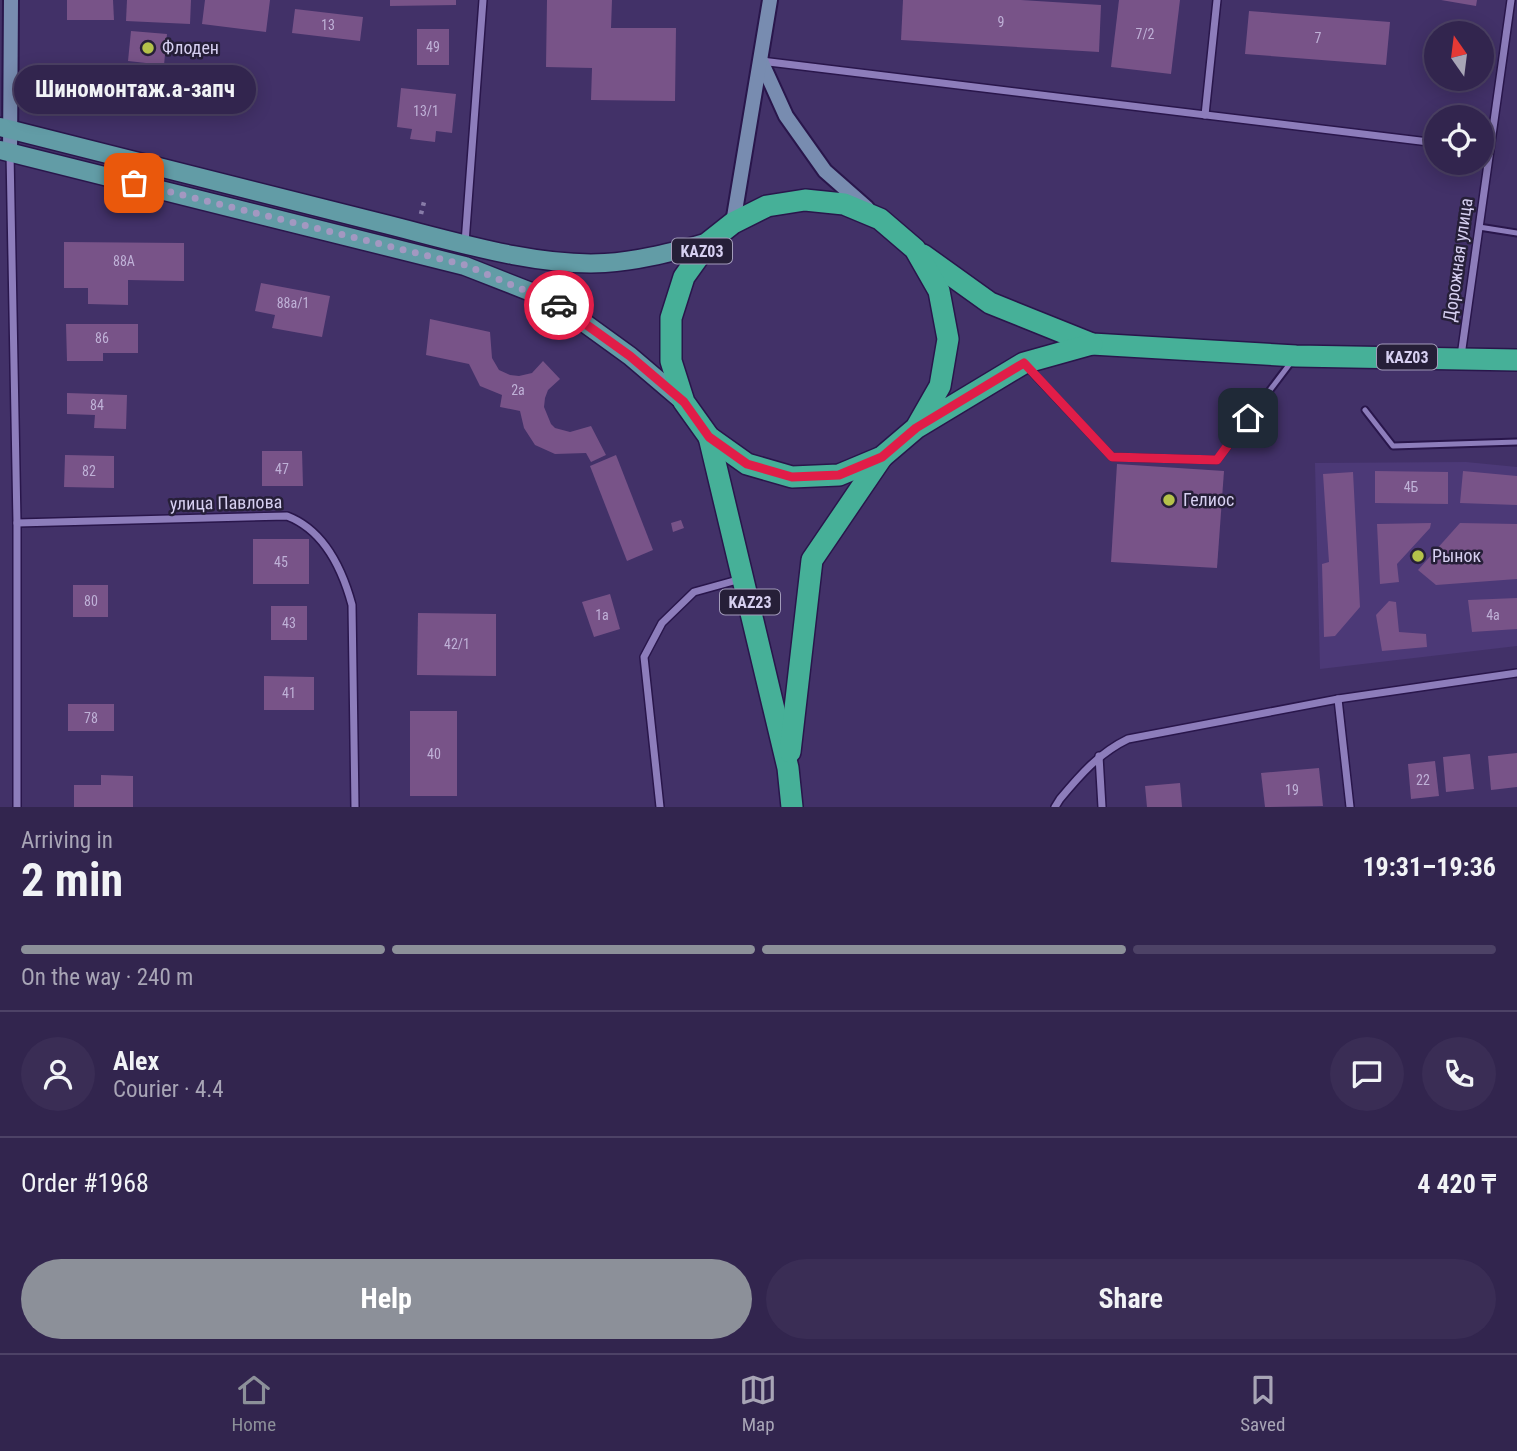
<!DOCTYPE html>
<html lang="en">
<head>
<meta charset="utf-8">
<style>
  :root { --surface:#32254e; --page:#3a2d55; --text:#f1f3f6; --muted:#a8a5b6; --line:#4d4266; --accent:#8c9099 }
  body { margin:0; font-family:"Roboto Condensed",sans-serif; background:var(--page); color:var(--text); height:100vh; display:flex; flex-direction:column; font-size:26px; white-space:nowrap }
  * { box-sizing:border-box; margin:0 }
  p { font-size:23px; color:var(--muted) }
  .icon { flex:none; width:38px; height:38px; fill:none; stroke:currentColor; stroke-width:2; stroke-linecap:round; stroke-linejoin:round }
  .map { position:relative; height:807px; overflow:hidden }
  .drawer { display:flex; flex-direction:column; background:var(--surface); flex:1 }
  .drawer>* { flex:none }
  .needle { width:46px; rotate:346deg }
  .fabs { position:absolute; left:1424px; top:21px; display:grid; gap:14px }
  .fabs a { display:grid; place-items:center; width:70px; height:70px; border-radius:50%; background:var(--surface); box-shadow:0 4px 18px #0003,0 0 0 2px var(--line); font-size:35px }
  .pin { position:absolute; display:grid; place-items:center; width:60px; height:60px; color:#fff; margin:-30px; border-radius:14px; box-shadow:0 4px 10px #0006 }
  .courier { position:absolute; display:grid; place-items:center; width:70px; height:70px; margin:-35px; border:5px solid #e11d48; border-radius:50%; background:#fff; color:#222; box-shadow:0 2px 9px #0007 }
  .bubble { position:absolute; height:49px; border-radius:24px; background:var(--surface); box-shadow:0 4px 18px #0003,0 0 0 2px var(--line); font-size:23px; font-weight:700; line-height:49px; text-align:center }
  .head em { font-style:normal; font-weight:700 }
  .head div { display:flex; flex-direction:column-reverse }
  .head { display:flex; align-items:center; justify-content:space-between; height:119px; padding:0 21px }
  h1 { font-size:46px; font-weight:700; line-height:52px }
  .bar { display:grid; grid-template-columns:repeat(4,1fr); gap:10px 7px; align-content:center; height:84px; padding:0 21px }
  .bar i { height:9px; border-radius:5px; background:var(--line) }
  .bar .selected { background:var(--accent) }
  .bar p { grid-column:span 4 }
  .line { display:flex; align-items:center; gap:18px; padding:0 21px; border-top:2px solid var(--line) }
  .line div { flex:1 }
  .round { display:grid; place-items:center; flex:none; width:74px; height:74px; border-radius:37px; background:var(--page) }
  .cta { display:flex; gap:14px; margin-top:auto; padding:14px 21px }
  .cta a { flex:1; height:80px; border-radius:42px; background:var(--accent); color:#fff; font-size:28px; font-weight:700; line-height:80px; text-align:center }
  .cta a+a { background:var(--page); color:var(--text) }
  .dock { display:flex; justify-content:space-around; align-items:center; height:98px; border-top:2px solid var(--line); background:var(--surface); font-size:19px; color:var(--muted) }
  .dock a { display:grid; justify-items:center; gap:4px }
  .dock .selected { color:var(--accent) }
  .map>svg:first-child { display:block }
  .built { fill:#4c3977 }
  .building { fill:#785388 }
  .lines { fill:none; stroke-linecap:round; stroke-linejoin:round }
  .lane-casing { stroke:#29164b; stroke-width:9 }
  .street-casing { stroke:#29164b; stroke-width:10 }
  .secondary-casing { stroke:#29164b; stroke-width:18 }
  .primary-casing { stroke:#29164b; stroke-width:21 }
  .highway-casing { stroke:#29164b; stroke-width:24 }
  .path { stroke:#887ca8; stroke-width:4.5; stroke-dasharray:3.5 5; stroke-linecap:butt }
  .lane { stroke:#8d7dbb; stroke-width:5 }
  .street { stroke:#8d7dbb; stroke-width:7 }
  .secondary { stroke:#788cb0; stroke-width:14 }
  .primary { stroke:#629ca6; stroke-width:18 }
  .highway { stroke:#46b098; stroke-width:21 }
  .done { stroke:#a398c1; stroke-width:7; stroke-dasharray:0 12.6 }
  .route { stroke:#e11d48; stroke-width:9 }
  .poi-dot { fill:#b4c24a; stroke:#261f38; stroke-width:2.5 }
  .labels { text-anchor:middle; stroke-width:5; stroke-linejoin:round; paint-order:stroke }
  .number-label { font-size:14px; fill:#bfb1d7 }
  .shield { fill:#261f38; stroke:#a29bba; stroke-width:2 }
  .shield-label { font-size:16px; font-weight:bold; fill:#d7d0f1 }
  .poi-label { font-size:18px; fill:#d7d0f1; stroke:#261f38; text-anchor:start }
  .street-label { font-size:18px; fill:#d7d0f1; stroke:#261f38 }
</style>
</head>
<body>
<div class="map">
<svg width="1517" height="807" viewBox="0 0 1517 807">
  <rect width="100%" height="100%" fill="#423168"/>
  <polygon class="built" points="1466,462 1517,467 1517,646 1320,669 1315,463"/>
  <g class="building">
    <polygon points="67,0 113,0 114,20 67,20"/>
    <polygon points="127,0 191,0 190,24 126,21"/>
    <polygon points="205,0 270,0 266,32 202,24"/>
    <polygon points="390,0 456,0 456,5 390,6"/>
    <polygon points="547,0 612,0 611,28 676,28 675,101 591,100 592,68 546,67"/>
    <polygon points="903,0 1021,0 1101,5 1099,52 901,40"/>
    <polygon points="1119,0 1180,0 1171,74 1111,67"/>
    <polygon points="1441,0 1477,0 1476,6"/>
    <polygon points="295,9 363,17 360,41 292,33"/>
    <polygon points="1249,11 1390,22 1386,65 1245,54"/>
    <rect x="417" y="29" width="32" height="36"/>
    <polygon points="131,31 167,34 164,65 128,61"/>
    <polygon points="401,88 456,94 452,133 436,131 435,142 410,139 412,129 397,127"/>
    <polygon points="64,242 184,243 184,281 128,280 128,305 88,304 88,288 64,288"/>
    <polygon points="261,283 330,296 322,337 272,328 275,315 255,311"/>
    <polygon points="430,319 490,332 492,358 499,370 510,375 519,376 532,373 543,361 560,379 548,390 545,398 544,407 551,424 555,428 570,432 591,426 606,455 591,462 586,453 555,454 535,445 524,428 520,411 500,407 502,395 480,386 469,364 426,355"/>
    <polygon points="66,324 138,324 138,353 103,353 103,361 67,361"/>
    <polygon points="67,393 127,395 126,429 94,428 95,415 67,414"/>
    <polygon points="262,451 302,451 303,486 262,486"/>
    <polygon points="65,455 114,456 114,488 64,487"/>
    <polygon points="616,455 653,550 627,561 590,466"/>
    <polygon points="1117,464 1224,471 1217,568 1111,562"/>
    <polygon points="1375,471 1448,472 1448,504 1375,503"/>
    <polygon points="1463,471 1517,476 1517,505 1460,503"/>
    <polygon points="1353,472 1360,607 1335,636 1324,637 1322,564 1329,562 1323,474"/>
    <polygon points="681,520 684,528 673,532 671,523"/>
    <polygon points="1431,523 1430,528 1397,564 1399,582 1380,584 1377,524"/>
    <polygon points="1460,523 1517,524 1517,579 1436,585 1418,570"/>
    <rect x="253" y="539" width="56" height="45"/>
    <rect x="73" y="585" width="35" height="32"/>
    <polygon points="610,594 620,629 594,637 582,602"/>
    <polygon points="1517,598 1517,629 1472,632 1468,600"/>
    <polygon points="1389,601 1396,602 1399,632 1426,634 1427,647 1382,651 1376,615"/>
    <rect x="271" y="606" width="36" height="34"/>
    <polygon points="418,613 496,614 496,676 417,675"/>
    <polygon points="264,676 314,677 314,710 264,710"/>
    <rect x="68" y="704" width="46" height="27"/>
    <rect x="410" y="711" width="47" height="85"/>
    <polygon points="1517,753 1517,787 1491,790 1488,756"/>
    <polygon points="1470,754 1474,789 1446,792 1443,757"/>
    <polygon points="1435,761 1439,796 1411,799 1408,764"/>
    <polygon points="1319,768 1323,806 1265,807 1261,773"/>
    <polygon points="101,775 133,776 133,807 74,807 74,785 101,785"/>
    <polygon points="1180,783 1182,807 1147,807 1145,786"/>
  </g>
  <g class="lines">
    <defs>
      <g id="lane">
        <polyline points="1479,227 1517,233"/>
        <polyline points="1028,368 1112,457 1217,460 1292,361"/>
        <polyline points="1365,410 1393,446 1517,442"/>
      </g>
      <g id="street">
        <polyline points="761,61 1437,143"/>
        <polyline points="1205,115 1217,0"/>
        <polyline points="10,153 17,523 17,807"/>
        <polyline points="465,243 483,0"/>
        <polyline points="1461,356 1511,0"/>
        <path d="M17,523L287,516C324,530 342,568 352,605L355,807"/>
        <polyline points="1338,699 1350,807"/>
        <polyline points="1099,756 1102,807"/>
        <polyline points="660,807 644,657 662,623 694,592 741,579"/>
        <path d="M1055,807L1060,799C1080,775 1099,753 1128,739L1338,699L1517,673"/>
      </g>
      <g id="secondary">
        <polyline points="761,61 786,116 825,171 867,208"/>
        <polyline points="10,153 11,0"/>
        <polyline points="733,223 770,0"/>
      </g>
      <g id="primary">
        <path d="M0,127C127,160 254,192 381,223C450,240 534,267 605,263C641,261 675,251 709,242"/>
        <polyline points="0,150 465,266 554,301 630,356 684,402"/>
      </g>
      <g id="highway">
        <polyline points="923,255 990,303 1092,344 1296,356 1517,360"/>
        <polyline points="916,428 940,386 948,339 939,291 915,249 880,219 844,204 805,200 767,206 733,223 709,242 684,277 671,318 671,361 684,402 709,437 747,464 792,477 839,475 882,457 916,428 1024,363 1092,344"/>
        <polyline points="709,437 788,768 792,807"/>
        <polyline points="790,752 812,560 882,457"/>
      </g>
    </defs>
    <use href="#lane" class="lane-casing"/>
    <use href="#street" class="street-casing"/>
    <use href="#secondary" class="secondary-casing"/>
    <use href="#primary" class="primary-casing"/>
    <use href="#highway" class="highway-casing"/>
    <polyline class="path" points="421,214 425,198"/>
    <use href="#lane" class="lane"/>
    <use href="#street" class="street"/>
    <use href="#secondary" class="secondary"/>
    <use href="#primary" class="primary"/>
    <use href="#highway" class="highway"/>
  </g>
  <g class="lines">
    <polyline class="done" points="134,183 465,265 559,305"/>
    <polyline class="route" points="559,305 630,356 684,402 709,437 747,464 792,477 839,475 882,457 916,428 1024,363 1112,457 1217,460 1248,418"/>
  </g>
  <g class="poi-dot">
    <circle cx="148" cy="48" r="7"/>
    <circle cx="1169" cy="500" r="7"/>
    <circle cx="1418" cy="556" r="7"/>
  </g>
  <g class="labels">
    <g class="number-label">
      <text x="1001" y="27">9</text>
      <text x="328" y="30">13</text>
      <text x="1145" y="39">7/2</text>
      <text x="1318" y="43">7</text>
      <text x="433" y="52">49</text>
      <text x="426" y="116">13/1</text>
      <text x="124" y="266">88А</text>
      <text x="293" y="308">88а/1</text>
      <text x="102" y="343">86</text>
      <text x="518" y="395">2а</text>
      <text x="97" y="410">84</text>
      <text x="282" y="474">47</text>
      <text x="89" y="476">82</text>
      <text x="1411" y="492">4Б</text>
      <text x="281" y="567">45</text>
      <text x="91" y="606">80</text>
      <text x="602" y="620">1а</text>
      <text x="1493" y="620">4а</text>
      <text x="289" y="628">43</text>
      <text x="457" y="649">42/1</text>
      <text x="289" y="698">41</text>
      <text x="91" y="723">78</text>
      <text x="434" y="759">40</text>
      <text x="1423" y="785">22</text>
      <text x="1292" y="795">19</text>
    </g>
    <g class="shield">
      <rect x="672" y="238.5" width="60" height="25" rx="5"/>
      <rect x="1377" y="344.5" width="60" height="25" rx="5"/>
      <rect x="720" y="589.5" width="60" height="25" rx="5"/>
    </g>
    <g class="shield-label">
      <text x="702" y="257">KАZ03</text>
      <text x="1407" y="363">KАZ03</text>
      <text x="750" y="608">KAZ23</text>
    </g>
    <g class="poi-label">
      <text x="162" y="54">Флоден</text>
      <text x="1183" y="506">Гелиос</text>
      <text x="1432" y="562">Рынок</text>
    </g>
    <g class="street-label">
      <text transform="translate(1458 260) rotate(-82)" y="6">Дорожная улица</text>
      <text transform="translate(226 503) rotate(-1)" y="6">улица Павлова</text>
    </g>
  </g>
</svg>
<div class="fabs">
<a><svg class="needle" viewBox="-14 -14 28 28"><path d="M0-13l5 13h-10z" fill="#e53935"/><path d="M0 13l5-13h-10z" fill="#a8a5b6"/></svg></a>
<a><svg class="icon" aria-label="locate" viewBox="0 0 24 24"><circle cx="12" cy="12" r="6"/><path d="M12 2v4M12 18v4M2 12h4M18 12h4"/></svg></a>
</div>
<div class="pin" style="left:134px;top:183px;background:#ea580c"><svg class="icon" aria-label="bag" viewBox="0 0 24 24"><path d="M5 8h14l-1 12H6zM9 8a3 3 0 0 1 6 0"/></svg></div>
<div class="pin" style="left:1248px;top:418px;background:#1f2937"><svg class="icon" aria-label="home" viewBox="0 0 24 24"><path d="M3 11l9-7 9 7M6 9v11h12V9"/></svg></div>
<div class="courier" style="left:559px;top:305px"><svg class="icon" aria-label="car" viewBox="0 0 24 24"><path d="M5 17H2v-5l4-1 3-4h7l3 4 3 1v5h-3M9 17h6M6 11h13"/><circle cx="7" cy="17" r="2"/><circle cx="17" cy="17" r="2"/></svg></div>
<div class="bubble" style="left:14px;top:65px;width:242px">Шиномонтаж.а-запч</div>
</div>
<section class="drawer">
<div class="head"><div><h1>2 min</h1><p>Arriving in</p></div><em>19:31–19:36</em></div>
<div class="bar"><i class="selected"></i><i class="selected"></i><i class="selected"></i><i></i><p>On the way · 240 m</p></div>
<div class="line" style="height:126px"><a class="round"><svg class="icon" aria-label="person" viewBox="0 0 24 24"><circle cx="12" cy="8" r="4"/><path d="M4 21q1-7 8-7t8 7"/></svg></a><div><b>Alex</b><p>Courier · 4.4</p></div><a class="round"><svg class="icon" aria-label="chat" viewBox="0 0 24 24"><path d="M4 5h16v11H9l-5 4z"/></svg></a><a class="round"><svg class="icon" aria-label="phone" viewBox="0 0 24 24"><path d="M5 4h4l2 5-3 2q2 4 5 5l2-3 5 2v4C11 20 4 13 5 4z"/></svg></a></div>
<div class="line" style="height:91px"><div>Order #1968</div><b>4 420 ₸</b></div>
<div class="cta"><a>Help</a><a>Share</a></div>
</section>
<nav class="dock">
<a class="selected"><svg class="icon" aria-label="home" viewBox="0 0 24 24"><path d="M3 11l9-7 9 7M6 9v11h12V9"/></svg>Home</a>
<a><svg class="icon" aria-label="map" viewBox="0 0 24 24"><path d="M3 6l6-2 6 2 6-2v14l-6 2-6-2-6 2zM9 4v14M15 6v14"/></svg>Map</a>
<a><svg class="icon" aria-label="saved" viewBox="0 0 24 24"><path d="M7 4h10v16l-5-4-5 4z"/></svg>Saved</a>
</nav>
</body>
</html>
